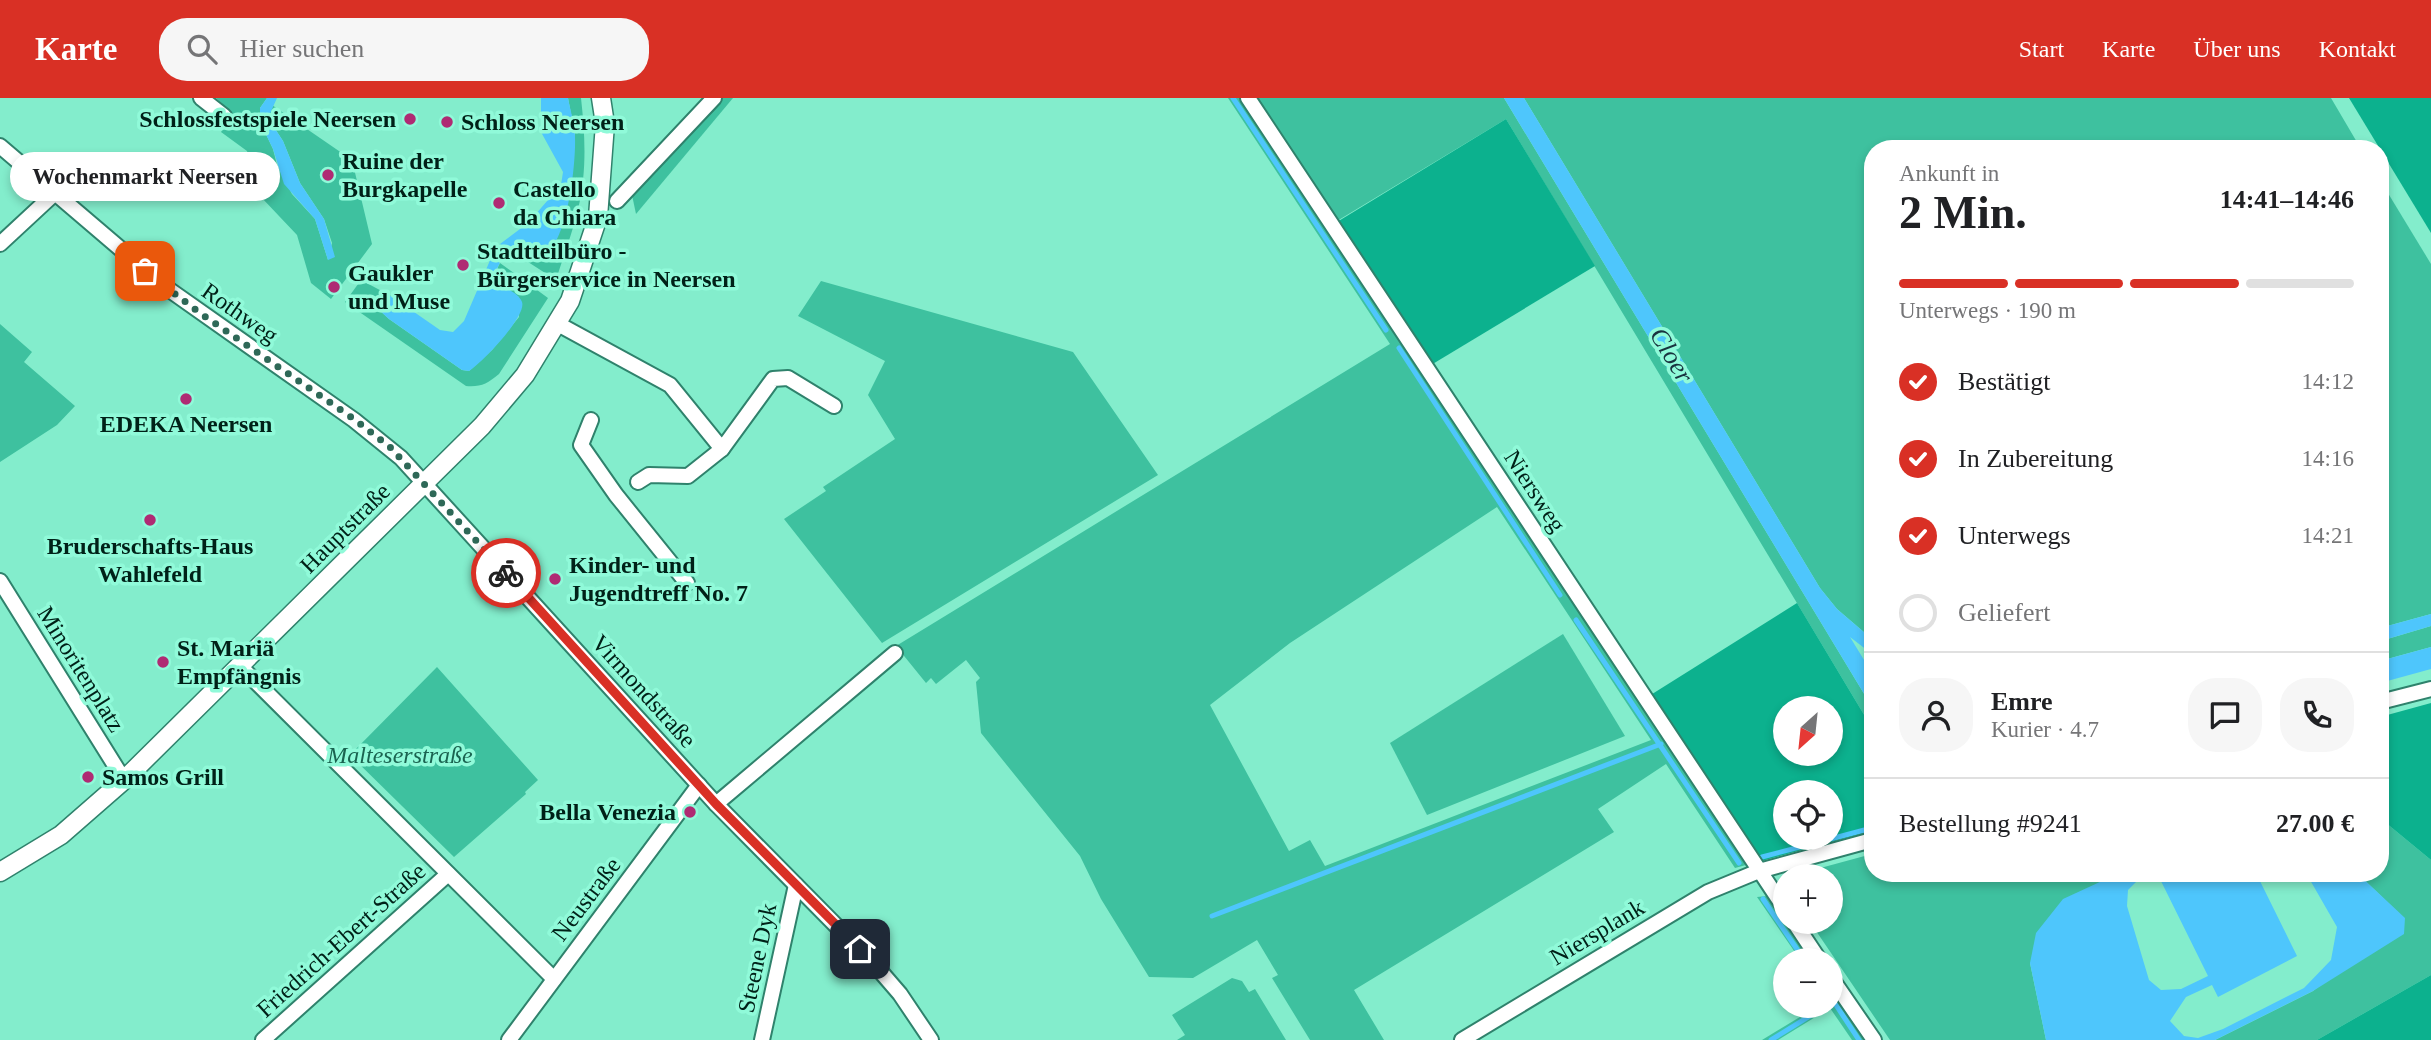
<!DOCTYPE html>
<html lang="de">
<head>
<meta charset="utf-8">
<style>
  :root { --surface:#fff; --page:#f6f6f6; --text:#202124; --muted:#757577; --line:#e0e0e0; --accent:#d93025 }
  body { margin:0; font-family:Georgia,serif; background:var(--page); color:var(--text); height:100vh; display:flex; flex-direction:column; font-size:26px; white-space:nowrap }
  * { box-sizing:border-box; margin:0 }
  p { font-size:23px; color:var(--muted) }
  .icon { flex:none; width:38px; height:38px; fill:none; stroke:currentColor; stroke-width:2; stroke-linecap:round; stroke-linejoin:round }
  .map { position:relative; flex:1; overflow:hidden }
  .details { position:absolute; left:1864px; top:42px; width:525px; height:742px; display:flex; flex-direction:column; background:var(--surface); border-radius:28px; box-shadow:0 4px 10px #0003 }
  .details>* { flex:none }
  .needle { width:46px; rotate:207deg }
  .fabs { position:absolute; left:1773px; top:598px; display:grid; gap:14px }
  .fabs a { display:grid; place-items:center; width:70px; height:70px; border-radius:50%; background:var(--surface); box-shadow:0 4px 10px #0003; font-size:35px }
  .pin { position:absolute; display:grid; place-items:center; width:60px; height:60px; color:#fff; margin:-30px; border-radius:14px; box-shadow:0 4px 10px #0006 }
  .courier { position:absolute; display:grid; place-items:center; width:70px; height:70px; margin:-35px; border:5px solid #d93025; border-radius:50%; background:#fff; color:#222; box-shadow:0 2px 9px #0007 }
  .bubble { position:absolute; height:49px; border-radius:24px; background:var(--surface); box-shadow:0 4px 10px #0003; font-size:23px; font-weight:700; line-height:49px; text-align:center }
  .head em { font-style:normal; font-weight:700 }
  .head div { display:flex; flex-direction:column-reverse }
  .head { display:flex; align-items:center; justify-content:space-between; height:119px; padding:0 35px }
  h1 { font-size:46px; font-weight:700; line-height:52px }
  .bar { display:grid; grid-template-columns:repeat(4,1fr); gap:10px 7px; align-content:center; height:84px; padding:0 35px }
  .bar i { height:9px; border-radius:5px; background:var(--line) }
  .bar .on { background:var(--accent) }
  .bar p { grid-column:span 4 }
  .line { display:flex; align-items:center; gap:18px; padding:0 35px; border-top:2px solid var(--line) }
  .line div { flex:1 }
  .round { display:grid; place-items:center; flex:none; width:74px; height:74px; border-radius:28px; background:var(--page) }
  ol { padding:0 35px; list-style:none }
  li { display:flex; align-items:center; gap:21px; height:77px }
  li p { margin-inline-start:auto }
  li .icon { padding:7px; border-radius:50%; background:var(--accent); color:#fff; stroke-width:4 }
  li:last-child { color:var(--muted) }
  li i { width:38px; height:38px; border:4px solid var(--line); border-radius:50% }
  header { display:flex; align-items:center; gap:42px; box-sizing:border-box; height:98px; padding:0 35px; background:var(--accent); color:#fff }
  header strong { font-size:33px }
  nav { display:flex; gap:38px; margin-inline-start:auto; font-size:24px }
  .search { width:490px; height:63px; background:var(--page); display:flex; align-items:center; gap:18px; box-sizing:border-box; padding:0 24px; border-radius:28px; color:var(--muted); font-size:26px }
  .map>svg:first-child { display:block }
  .green { fill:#3ec19f; fill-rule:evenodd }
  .forest { fill:#0cb18e; fill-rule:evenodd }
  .water { fill:#4ec6fc }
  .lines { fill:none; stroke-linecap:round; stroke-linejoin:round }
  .stream { stroke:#4ec6fc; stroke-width:5 }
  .minor-casing { stroke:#2f826c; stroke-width:18 }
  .tertiary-casing { stroke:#2f826c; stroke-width:21 }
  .minor { stroke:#fff; stroke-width:14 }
  .tertiary { stroke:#fff; stroke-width:18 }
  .done { stroke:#2e6857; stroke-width:7; stroke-dasharray:0 12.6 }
  .route { stroke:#d93025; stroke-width:9 }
  .poi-dot { fill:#af2b73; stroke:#90fad9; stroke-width:2.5 }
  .labels { text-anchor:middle; stroke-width:7; stroke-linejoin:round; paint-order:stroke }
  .poi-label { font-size:24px; font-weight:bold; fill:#002118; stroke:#90fad9; text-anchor:start }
  .street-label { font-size:24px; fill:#002118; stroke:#90fad9 }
  .park-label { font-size:24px; font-style:italic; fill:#1a6350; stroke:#90fad9 }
  .water-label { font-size:26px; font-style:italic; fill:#18323e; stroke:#90fad9 }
</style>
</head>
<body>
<header>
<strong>Karte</strong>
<div class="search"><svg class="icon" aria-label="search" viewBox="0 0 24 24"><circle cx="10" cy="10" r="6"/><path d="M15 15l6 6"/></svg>Hier suchen</div>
<nav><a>Start</a><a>Karte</a><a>Über uns</a><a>Kontakt</a></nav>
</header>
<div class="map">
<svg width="2431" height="942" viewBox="0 0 2431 942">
  <rect width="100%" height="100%" fill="#83edcc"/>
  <g class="green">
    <polygon points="216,0 267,0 260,10 260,24 273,51 277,67 292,96 315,121 328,162 332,145 324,121 300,85 283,43 268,20 272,7 352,62 372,146 331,201 311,185 297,137 261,99 247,53 221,34 233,16"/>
    <path d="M568,0H581C584,27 586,54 583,82C580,116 566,150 556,182L511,153L525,144L536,153L545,155L553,150L575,36Z"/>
    <polygon points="721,0 733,0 636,116 632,97"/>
    <path d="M1228,0H1240L1746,767L1735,770L1666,666L1598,711L1614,734L1354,892L1384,942H1310L1272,880L1278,877L1257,842L1193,880L1149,879L1101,801L1080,758L981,635L976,584L980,580L966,562L936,586L931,580L926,585L896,548L1390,246ZM1497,409L1651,642L1325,768L1310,742L1289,753L1210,607L1290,545Z"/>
    <polygon points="1255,0 1504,0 1872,609 1872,630 1506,21 1337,123"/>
    <polygon points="1524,0 2331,0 2361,51 1872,51 1872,509 1866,508 1872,515 1872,541 1837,511 1820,490"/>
    <polygon points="2380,82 2431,166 2431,516 2380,530"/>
    <path d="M500,165L548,200L499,276C487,286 481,289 466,288L345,204L361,182L391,198L383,199L378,211L389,221L462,272L469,273L492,252L519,219V199C506,191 490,182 500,165Z"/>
    <polygon points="821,183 1073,254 1158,377 882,545 784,421 826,393 823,389 895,341 868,297 885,263 798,218"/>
    <polygon points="0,226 32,254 24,264 75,308 57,327 0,364"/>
    <polygon points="2431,528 2431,549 2380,563 2380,546 2384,542"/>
    <polygon points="1563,536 1625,638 1427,717 1390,645"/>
    <polygon points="437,569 538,682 525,694 526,696 454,759 350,657"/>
    <polygon points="2380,720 2431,762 2431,877 2317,942 2215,942 2313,893 2404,820 2357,775 2380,775"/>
    <polygon points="1872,756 1872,775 2133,776 2125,779 2030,865 2046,942 1890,942 1810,824 1830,824 1830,779 1801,779 1802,775"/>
    <polygon points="1767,798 1811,863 1801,863 1757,799"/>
    <polygon points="1232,880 1242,883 1249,894 1255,891 1286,942 1177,942 1185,937 1172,917"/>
    <polygon points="1831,892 1865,942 1852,942 1830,910 1778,942 1762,942 1818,908 1830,908"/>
  </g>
  <g class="forest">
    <polygon points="2349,0 2431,0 2431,135"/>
    <polygon points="1506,21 1595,168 1431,267 1337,124"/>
    <path d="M1797,505L1872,630V733L1758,764L1649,598ZM1785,611H1830V656H1785ZM1785,695H1830V740H1785Z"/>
    <polygon points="2431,605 2431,762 2380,720 2380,619"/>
    <polygon points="2431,877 2431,942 2317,942"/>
  </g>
  <g class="water">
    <polygon points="267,0 277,0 268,20 283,43 300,85 324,121 335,159 328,162 315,121 284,86 273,51 260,24 260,10"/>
    <path d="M541,0H568C570,12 575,26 575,39C576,65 568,141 546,155L536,153L525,144L511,153L500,146L528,125L561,87L563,74L541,34Z"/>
    <polygon points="1504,0 1524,0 1820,490 1837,511 1872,541 1872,556 1850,539 1872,575 1872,609"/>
    <path d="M491,160L500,165C485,189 516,189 522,204C527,218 482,265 469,273L462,272L389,221L378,211V206L383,199L391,198L440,232L453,234L464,223Z"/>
    <polygon points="2431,516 2431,528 2384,542 2380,546 2380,530"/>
    <polygon points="2431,549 2431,571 2380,585 2380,563"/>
    <polygon points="2134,775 2154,775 2136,784 2128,792 2127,808 2149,882 2161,892 2181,891 2208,878 2157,775 2256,775 2297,858 2218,899 2212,887 2186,899 2170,923 2184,938 2198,940 2223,931 2304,890 2331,862 2337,829 2306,775 2357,775 2405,820 2404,836 2313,893 2215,942 2046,942 2030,865 2036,835 2063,801 2115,777 2125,779"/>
  </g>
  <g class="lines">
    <g class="stream">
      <polyline points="1233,0 1386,232"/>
      <polyline points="1399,250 1560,497"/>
      <polyline points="1576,522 1739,765"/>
      <polyline points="1762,759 1872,730"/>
      <polyline points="1763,801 1805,863"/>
      <polyline points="1212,818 1661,646"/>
      <polyline points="1834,904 1859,942"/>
      <polyline points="1771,942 1826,908"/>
    </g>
    <defs>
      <g id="minor">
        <polyline points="201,0 224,18"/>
        <polyline points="1248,0 1785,811"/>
        <polyline points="0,48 164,188 354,322 401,360 716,706 875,867 900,896 931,942"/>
        <polyline points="617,103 714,0"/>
        <polyline points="0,146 55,95"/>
        <polyline points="558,226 670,287 722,351 773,281 788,280 834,308"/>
        <polyline points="591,322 581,347 616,397 687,485"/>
        <polyline points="638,384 649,377 688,378 722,351"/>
        <polyline points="0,483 124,682"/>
        <polyline points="240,568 554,881"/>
        <polyline points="2380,604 2431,591"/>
        <polyline points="716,706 895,555"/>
        <polyline points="1794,824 1820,863"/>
        <polyline points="1830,878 1874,942"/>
        <polyline points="263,942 448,776"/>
        <polyline points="509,942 699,687"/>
        <polyline points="762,942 796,787"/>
        <polyline points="1462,942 1708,794 1759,773 1872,742"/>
      </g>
      <polyline id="tertiary" points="0,774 61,737 124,682 482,328 525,277 570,203 598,119 605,26 601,0"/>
    </defs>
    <use href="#minor" class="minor-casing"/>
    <use href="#tertiary" class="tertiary-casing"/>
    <use href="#minor" class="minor"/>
    <use href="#tertiary" class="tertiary"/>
  </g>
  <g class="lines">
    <polyline class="done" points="145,173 200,215 354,321 390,349 506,475"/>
    <polyline class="route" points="506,475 716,706 860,851"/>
  </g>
  <g class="poi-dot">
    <circle cx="410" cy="21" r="7"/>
    <circle cx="447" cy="24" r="7"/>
    <circle cx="328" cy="77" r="7"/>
    <circle cx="499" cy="105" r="7"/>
    <circle cx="463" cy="167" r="7"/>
    <circle cx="334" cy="189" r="7"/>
    <circle cx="186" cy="301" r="7"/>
    <circle cx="150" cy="422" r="7"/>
    <circle cx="555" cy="481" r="7"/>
    <circle cx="163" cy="564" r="7"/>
    <circle cx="88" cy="679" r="7"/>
    <circle cx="690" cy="714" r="7"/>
  </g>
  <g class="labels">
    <g class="poi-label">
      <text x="396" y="29" text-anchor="end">Schlossfestspiele Neersen</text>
      <text x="461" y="32">Schloss Neersen</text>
      <text x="342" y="71">Ruine der<tspan x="342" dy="28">Burgkapelle</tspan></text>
      <text x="513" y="99">Castello<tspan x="513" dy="28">da Chiara</tspan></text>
      <text x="477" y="161">Stadtteilbüro -<tspan x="477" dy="28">Bürgerservice in Neersen</tspan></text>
      <text x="348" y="183">Gaukler<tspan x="348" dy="28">und Muse</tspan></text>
      <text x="186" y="334" text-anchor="middle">EDEKA Neersen</text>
      <text x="150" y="456" text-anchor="middle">Bruderschafts-Haus<tspan x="150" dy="28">Wahlefeld</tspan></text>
      <text x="569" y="475">Kinder- und<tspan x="569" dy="28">Jugendtreff No. 7</tspan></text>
      <text x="177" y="558">St. Mariä<tspan x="177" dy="28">Empfängnis</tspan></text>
      <text x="102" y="687">Samos Grill</text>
      <text x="676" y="722" text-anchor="end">Bella Venezia</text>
    </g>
    <g class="street-label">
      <text transform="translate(240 215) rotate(35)" y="8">Rothweg</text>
      <text transform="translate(1535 393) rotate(57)" y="8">Niersweg</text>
      <text transform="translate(345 430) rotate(-45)" y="8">Hauptstraße</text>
      <text transform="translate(81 571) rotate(58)" y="8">Minoritenplatz</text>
      <text transform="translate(644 593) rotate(48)" y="8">Virmondstraße</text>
      <text transform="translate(586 801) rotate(-53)" y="8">Neustraße</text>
      <text transform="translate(1597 834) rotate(-31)" y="8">Niersplank</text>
      <text transform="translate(341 842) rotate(-42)" y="8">Friedrich-Ebert-Straße</text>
      <text transform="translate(757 860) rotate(-78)" y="8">Steene Dyk</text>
    </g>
    <g class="park-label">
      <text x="400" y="665">Malteserstraße</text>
    </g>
    <g class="water-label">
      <text transform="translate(1672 257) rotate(59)" y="9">Cloer</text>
    </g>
  </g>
</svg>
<div class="fabs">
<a><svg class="needle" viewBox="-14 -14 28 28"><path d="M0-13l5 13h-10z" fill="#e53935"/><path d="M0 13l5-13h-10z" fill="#757577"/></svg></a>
<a><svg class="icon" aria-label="locate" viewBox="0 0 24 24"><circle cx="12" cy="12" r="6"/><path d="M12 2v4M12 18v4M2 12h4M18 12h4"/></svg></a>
<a>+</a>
<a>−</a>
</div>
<div class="pin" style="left:145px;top:173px;background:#ea580c"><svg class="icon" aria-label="bag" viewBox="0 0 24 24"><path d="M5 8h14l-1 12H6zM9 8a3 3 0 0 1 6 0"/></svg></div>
<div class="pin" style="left:860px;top:851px;background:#1f2937"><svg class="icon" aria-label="home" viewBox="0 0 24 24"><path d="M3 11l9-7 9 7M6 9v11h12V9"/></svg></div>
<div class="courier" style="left:506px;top:475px"><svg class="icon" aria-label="bike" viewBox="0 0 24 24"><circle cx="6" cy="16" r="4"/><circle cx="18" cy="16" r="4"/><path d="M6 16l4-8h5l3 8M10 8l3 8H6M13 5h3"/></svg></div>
<div class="bubble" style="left:10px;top:54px;width:270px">Wochenmarkt Neersen</div>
<section class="details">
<div class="head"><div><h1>2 Min.</h1><p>Ankunft in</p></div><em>14:41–14:46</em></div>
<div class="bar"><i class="on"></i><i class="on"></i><i class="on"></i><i></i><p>Unterwegs · 190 m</p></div>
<ol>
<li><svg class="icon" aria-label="check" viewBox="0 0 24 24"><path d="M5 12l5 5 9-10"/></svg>Bestätigt<p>14:12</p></li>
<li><svg class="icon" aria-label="check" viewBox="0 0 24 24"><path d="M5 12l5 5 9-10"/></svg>In Zubereitung<p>14:16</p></li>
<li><svg class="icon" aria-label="check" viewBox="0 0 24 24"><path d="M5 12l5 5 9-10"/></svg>Unterwegs<p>14:21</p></li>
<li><i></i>Geliefert</li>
</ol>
<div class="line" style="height:126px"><a class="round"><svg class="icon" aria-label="person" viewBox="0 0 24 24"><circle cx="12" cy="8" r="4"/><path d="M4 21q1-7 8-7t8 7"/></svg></a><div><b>Emre</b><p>Kurier · 4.7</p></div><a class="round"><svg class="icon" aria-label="chat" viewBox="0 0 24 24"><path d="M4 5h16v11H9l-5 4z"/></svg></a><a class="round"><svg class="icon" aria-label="phone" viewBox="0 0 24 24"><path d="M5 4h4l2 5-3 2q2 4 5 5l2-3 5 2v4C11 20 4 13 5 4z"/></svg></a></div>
<div class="line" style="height:91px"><div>Bestellung #9241</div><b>27.00 €</b></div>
</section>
</div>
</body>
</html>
